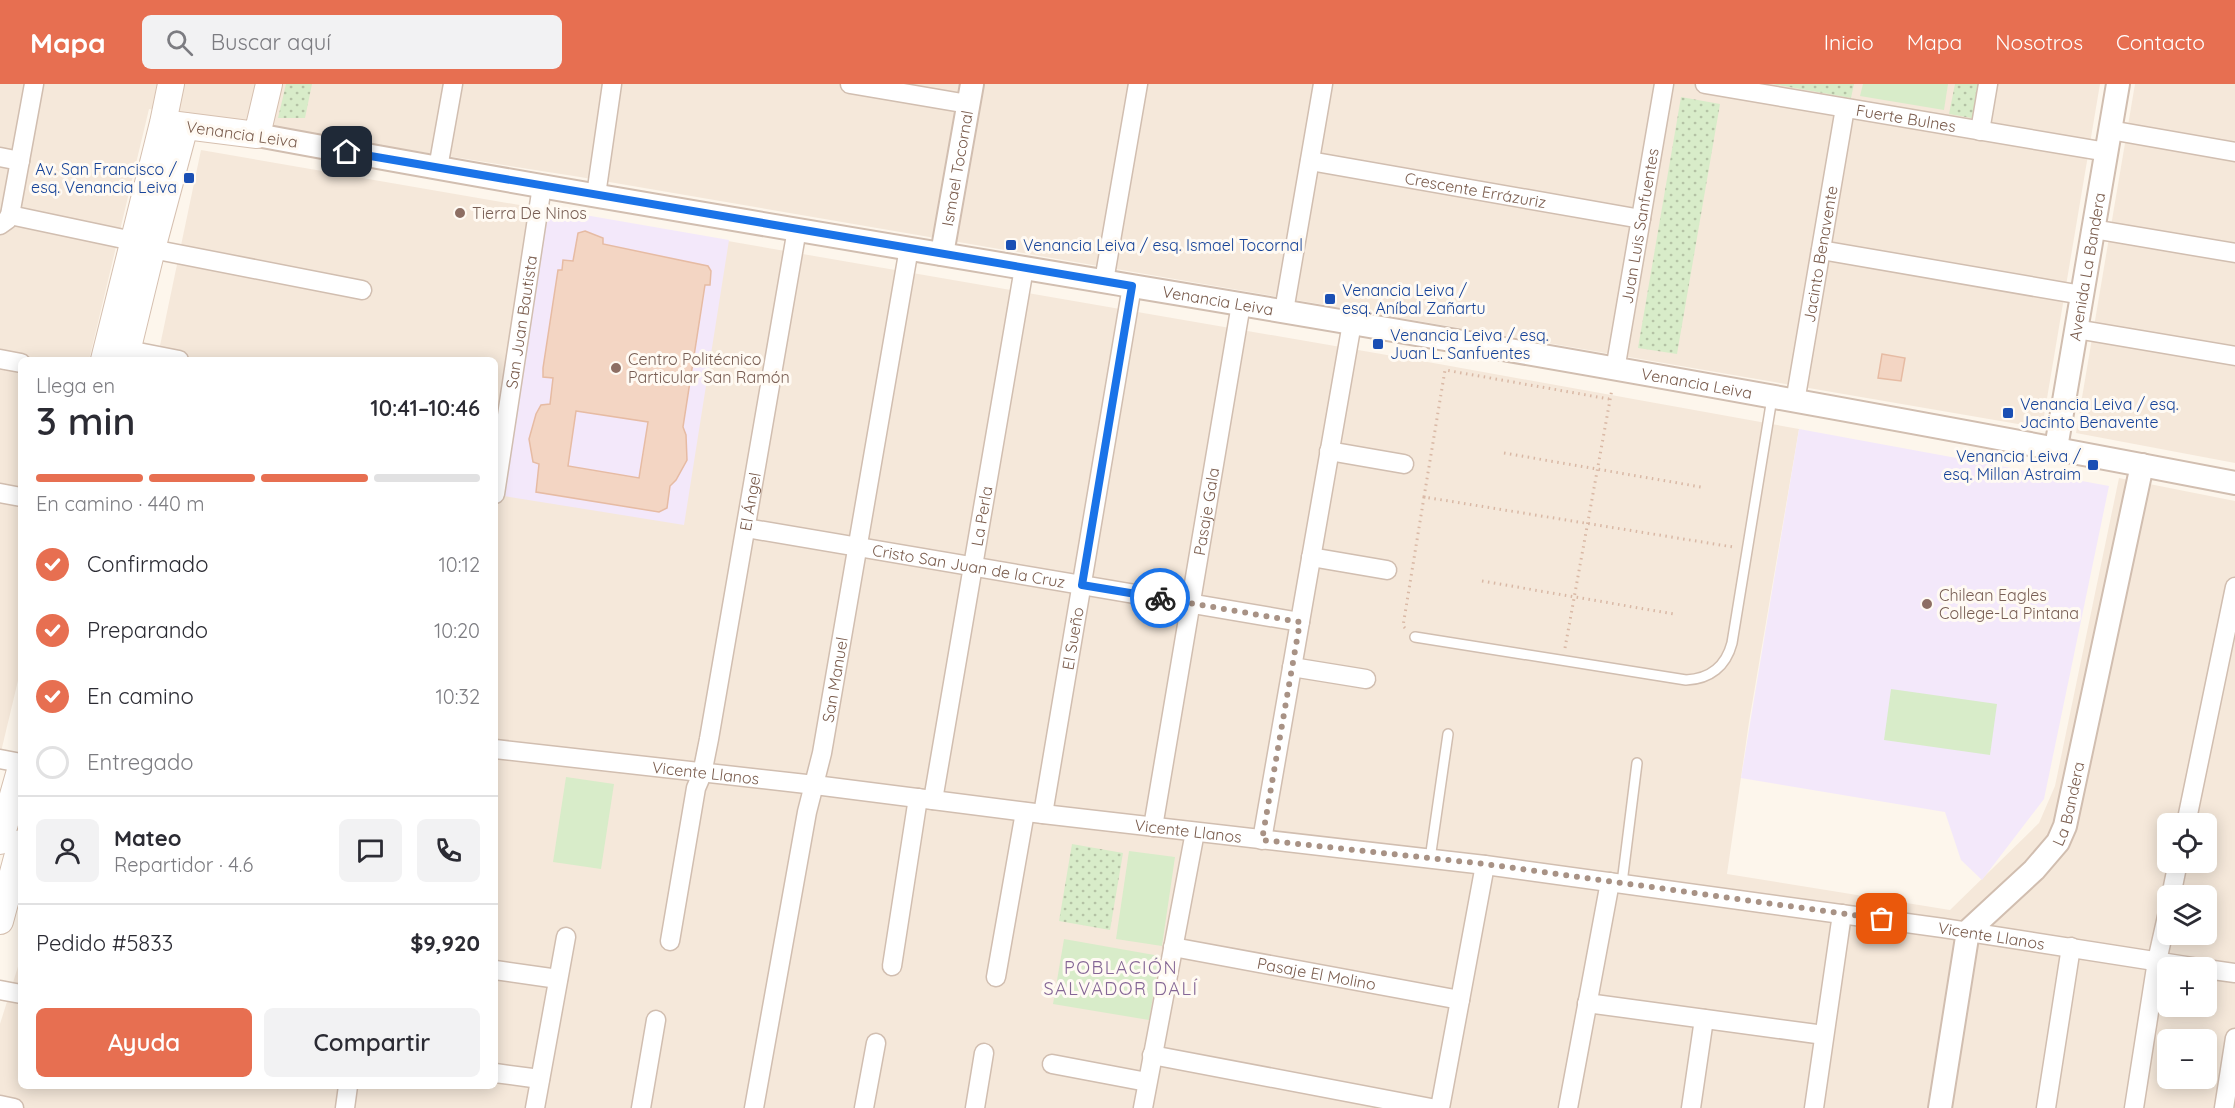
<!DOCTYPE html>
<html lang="es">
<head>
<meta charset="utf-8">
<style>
  :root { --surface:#fff; --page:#f2f2f3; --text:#2b2b33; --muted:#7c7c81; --line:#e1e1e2; --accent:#e76f51 }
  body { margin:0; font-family:Quicksand,sans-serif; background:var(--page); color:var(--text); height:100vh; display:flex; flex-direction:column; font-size:22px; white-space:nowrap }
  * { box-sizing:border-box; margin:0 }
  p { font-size:20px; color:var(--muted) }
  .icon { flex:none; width:33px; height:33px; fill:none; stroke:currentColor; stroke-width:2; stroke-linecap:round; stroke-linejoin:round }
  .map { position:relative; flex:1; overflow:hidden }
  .details { position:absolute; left:18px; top:273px; width:480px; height:732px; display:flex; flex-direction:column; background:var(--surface); border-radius:9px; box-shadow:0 3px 15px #0003 }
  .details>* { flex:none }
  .buttons { position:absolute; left:2157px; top:729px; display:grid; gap:12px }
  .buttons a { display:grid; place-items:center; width:60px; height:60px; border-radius:9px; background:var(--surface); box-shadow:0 3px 15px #0003; font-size:30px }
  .pin { position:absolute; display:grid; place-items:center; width:51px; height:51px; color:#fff; margin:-26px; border-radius:12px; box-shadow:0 3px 9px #0006 }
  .courier { position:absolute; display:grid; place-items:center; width:60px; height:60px; margin:-30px; border:4px solid #1a73e8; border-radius:50%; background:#fff; color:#222; box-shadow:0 2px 8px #0007 }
  .head em { font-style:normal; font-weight:600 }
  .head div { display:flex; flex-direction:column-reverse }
  .head { display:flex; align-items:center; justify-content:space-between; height:102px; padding:0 18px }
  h1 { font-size:39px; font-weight:600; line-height:45px }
  .bar { display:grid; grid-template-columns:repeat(4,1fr); gap:9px 6px; align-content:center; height:72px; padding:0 18px }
  .bar i { height:8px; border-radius:4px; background:var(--line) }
  .bar .current { background:var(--accent) }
  .bar p { grid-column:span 4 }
  .line { display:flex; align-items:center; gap:15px; padding:0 18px; border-top:2px solid var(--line) }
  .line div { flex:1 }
  .round { display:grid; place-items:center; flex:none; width:63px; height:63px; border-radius:9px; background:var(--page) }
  ol { padding:0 18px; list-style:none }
  li { display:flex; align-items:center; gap:18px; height:66px }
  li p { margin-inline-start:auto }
  li .icon { padding:6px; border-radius:50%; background:var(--accent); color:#fff; stroke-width:4 }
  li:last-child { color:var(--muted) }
  li i { width:33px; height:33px; border:3px solid var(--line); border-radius:50% }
  .primary-button { display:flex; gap:12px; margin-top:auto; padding:12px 18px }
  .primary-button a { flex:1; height:69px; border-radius:9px; background:var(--accent); color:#fff; font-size:24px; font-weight:600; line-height:69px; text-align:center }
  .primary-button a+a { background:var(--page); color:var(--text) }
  header { display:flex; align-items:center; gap:36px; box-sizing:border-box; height:84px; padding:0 30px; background:var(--accent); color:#fff }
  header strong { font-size:28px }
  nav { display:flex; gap:33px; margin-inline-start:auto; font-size:21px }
  .search { width:420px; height:54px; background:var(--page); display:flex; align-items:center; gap:15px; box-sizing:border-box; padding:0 21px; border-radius:9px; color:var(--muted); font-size:22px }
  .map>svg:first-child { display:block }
  .residential { fill:#f5e8da; fill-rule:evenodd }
  .education { fill:#f3e8fa }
  .green { fill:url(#green-dots) }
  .pitch { fill:#d8ecc9 }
  .building { fill:#f3d5c3; stroke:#e6bba3; stroke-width:1.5; fill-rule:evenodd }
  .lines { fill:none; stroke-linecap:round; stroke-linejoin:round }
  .service-casing { stroke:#d1beb0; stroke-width:12 }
  .minor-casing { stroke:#d1beb0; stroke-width:21 }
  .tertiary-casing { stroke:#d1beb0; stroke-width:26 }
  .secondary-casing { stroke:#d6c0b0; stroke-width:28 }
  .path { stroke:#d9b8a5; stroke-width:3; stroke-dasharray:1.5 4.5; stroke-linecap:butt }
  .service { stroke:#fff; stroke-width:9 }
  .minor { stroke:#fff; stroke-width:18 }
  .tertiary { stroke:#fff; stroke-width:22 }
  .secondary { stroke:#fff; stroke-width:26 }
  .done { stroke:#a89285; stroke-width:6; stroke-dasharray:0 10.8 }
  .route { stroke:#1a73e8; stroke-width:8 }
  .transit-dot { fill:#1a4fb4; stroke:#fffaf3; stroke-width:2 }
  .education-dot { fill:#8d6e63; stroke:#fffaf3; stroke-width:2 }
  .labels { text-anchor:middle; stroke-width:6; stroke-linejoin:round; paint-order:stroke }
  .street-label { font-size:16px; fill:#7a5c4d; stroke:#fffaf3 }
  .transit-label { font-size:16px; fill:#164399; stroke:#fffaf3; text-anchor:start }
  .education-label { font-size:16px; fill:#785e54; stroke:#fffaf3; text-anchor:start }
  .neighbourhood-label { font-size:18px; letter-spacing:1.5px; fill:#846695; stroke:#fffaf3 }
</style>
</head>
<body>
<header>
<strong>Mapa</strong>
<div class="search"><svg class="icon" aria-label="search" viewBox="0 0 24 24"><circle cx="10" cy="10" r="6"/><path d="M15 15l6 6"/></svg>Buscar aquí</div>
<nav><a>Inicio</a><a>Mapa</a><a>Nosotros</a><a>Contacto</a></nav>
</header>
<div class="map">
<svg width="2235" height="1024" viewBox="0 0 2235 1024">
  <defs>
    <pattern id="green-dots" width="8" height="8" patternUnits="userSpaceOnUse" patternTransform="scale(1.5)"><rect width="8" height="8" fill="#d8ecc9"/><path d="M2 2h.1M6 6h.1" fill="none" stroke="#b4c2a5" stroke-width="1.8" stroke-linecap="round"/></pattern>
  </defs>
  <rect width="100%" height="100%" fill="#fdf6ec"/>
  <g class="residential">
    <polygon points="0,0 2100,0 2042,344 580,93 149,25 89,276 21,276 21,584 0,672"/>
    <polygon points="2135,0 2235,0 2235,379 2076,349"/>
    <path d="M201,66L1439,280L1799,345L1749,638L1727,790L1950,826L2039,739L2055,702L2119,394L2235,417V1024H0V940L21,873V1002H495V276H157ZM2168,740H2206V778H2168ZM2168,812H2206V850H2168ZM2168,884H2206V922H2168ZM2168,956H2206V994H2168Z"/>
  </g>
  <g class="education">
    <polygon points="556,126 729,156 684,441 504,412 546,134"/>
    <polygon points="1799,345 2109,402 2044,715 1982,796 1961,776 1945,728 1741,694"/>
  </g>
  <g class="green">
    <polygon points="286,0 312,0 305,34 278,34"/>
    <polygon points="1772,0 1854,0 1851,14"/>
    <polygon points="1955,0 1983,0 1977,35 1949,30"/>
    <polygon points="1681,13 1720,20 1677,270 1638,264"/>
    <polygon points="1072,760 1123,769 1110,846 1059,837"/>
  </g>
  <g class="pitch">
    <polygon points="1863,0 1948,0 1944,26 1860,12"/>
    <polygon points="1891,605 1997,620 1990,671 1884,656"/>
    <polygon points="566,693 614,700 601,785 553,778"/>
    <polygon points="1129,767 1175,773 1162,862 1116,855"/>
    <polygon points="1064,855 1160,872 1149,936 1053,920"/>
  </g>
  <g class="building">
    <path d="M585,147L603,154V160L708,182L711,187L710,201H705L683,343L686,351L687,376L676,396L670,402L667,424L659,428L536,408L539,380L533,378L529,355L536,330L541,321L550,320L553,294L543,293V284L558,186H562L563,176L573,177L578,149ZM576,327L648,338L639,394L568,382Z"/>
    <polygon points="1882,270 1905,274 1901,297 1878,294"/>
  </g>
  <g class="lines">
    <defs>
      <g id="service">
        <path d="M1415,553L1686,596C1710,595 1726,582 1732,559L1772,314"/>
        <polyline points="1430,775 1448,650"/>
        <polyline points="1622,799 1637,679"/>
      </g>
      <g id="minor">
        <polyline points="850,0 968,20"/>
        <path id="s1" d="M1705,0L2107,68"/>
        <polyline points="2110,46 2235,68"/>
        <polyline points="1980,47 1988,0"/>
        <polyline points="0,73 20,77"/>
        <path id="s2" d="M1310,77L1641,135"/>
        <polyline points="438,84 453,0"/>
        <polyline points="596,111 612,0"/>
        <polyline points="10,131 133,157"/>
        <polyline points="0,141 7,136 10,131 34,0"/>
        <polyline points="2093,145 2235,169"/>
        <polyline points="152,165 362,206"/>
        <polyline points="1821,166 2082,211"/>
        <polyline points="1104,197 1138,0"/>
        <polyline points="1284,227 1323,0"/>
        <polyline points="2076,245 2235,272"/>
        <polyline points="128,266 179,276"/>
        <polyline points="0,275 21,279"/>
        <path id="s3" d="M1615,286L1664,0"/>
        <path id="s4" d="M1795,318L1845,24"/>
        <polyline points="1329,367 1404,380"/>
        <polyline points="0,409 21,413"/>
        <path id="s5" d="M495,410L542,102"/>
        <path id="s6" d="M746,444L1300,538"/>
        <polyline points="1311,473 1387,486"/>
        <polyline points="1292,583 1366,595"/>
        <path id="s7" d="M495,665L815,701L1043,730L1485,781L1943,844L2199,884"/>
        <polyline points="0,675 21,679"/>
        <path id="s8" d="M933,716L1024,184"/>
        <path id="s9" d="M1043,730L1132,202"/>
        <polyline points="2186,740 2235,503"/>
        <path id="s10" d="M1153,743L1241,220"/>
        <polyline points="1262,756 1352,239"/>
        <polyline points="2171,812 2178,778"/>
        <path id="s11" d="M670,857L696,704L702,690L709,655L797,145"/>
        <path id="s12" d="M1173,863L1460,916"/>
        <polyline points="892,882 918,714"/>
        <polyline points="2206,885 2235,889"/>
        <polyline points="495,886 558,895"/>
        <polyline points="996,893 1025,728"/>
        <polyline points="0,906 21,910"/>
        <polyline points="1587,919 1824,951"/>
        <polyline points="1152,971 1431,1024"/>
        <polyline points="1052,980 1147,998"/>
        <polyline points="495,989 540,995"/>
        <polyline points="0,1021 14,1024"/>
        <polyline points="345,1024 348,1002"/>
        <polyline points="535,1024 566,853"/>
        <polyline points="641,1024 656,936"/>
        <path id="s13" d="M754,1024L807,728L822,669L909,164"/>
        <polyline points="864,1024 876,959"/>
        <polyline points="975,1024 984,969"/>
        <polyline points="1143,1024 1195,748"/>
        <polyline points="1440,1024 1485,781"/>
        <polyline points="1568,1024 1610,798"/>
        <polyline points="1691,1024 1704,935"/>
        <polyline points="1814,1024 1842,830"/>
        <polyline points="2046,1024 2071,863"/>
        <polyline points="2134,1024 2157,877 2168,828"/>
        <polyline points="2224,1024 2235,954"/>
      </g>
      <g id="tertiary">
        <path id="s14" d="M257,51C548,105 840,153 1132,202C1500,263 1868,328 2235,399"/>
        <path id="s15" d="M942,170L972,0"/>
        <path id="s16" d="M2056,364L2118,0"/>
        <path id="s17" d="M1940,1024L1968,847L2034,786L2058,758L2065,742L2142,381"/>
      </g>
      <g id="secondary">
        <polyline points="170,40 257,51 269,0"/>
        <polyline points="104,276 163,39 171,0"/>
        <polyline points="125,276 152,165 185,42"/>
        <polyline points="0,757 21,683"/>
        <polyline points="0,837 21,759"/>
      </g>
    </defs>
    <use href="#service" class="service-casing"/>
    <use href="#minor" class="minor-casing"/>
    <use href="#tertiary" class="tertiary-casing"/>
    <use href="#secondary" class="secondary-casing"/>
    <g class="path">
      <polyline points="1504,369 1701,403"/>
      <polyline points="1424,413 1445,286 1609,315"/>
      <polyline points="1482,497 1674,530"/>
      <polyline points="1405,544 1403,542 1424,413 1733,463"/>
      <polyline points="1565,564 1612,305"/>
    </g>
    <use href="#service" class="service"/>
    <use href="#minor" class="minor"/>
    <use href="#tertiary" class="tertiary"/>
    <use href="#secondary" class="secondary"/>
  </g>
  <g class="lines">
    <polyline class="done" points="1160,514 1300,538 1262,756 1485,780 1882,835"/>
    <polyline class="route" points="347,68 1132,202 1082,501 1160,514"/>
  </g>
  <g class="transit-dot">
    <rect x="183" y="88" width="12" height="12" rx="3"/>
    <rect x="1005" y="155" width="12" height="12" rx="3"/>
    <rect x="1324" y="209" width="12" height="12" rx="3"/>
    <rect x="1372" y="254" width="12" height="12" rx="3"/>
    <rect x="2002" y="323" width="12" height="12" rx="3"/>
    <rect x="2087" y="375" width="12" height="12" rx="3"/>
  </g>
  <g class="education-dot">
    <circle cx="460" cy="129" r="6"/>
    <circle cx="616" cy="284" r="6"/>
    <circle cx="1927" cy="520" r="6"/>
  </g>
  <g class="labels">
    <g class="street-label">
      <text dy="6" stroke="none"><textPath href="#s1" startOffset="204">Fuerte Bulnes</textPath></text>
      <text transform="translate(242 50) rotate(8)" y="6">Venancia Leiva</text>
      <text dy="6" stroke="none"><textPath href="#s15" startOffset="87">Ismael Tocornal</textPath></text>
      <text dy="6" stroke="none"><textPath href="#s2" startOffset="168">Crescente Errázuriz</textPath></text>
      <text dy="6" stroke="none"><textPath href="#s3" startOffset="146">Juan Luis Sanfuentes</textPath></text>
      <text dy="6" stroke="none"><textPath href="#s4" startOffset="150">Jacinto Benavente</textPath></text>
      <text dy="6" stroke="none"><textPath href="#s16" startOffset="184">Avenida La Bandera</textPath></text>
      <text dy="6" stroke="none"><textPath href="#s14" startOffset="975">Venancia Leiva</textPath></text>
      <text dy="6" stroke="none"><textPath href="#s5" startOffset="174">San Juan Bautista</textPath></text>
      <text dy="6" stroke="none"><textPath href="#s14" startOffset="1461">Venancia Leiva</textPath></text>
      <text dy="6" stroke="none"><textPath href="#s11" startOffset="447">El Ángel</textPath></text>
      <text dy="6" stroke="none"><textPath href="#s10" startOffset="320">Pasaje Gala</textPath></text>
      <text dy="6" stroke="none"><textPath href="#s8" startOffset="288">La Perla</textPath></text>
      <text dy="6" stroke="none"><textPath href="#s6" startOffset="226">Cristo San Juan de la Cruz</textPath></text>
      <text dy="6" stroke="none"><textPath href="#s9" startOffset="178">El Sueño</textPath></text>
      <text dy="6" stroke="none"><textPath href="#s13" startOffset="436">San Manuel</textPath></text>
      <text dy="6" stroke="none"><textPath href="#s7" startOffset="212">Vicente Llanos</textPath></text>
      <text dy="6" stroke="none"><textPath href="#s17" startOffset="346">La Bandera</textPath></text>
      <text dy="6" stroke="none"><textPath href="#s7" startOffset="698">Vicente Llanos</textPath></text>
      <text dy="6" stroke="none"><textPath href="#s7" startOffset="1508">Vicente Llanos</textPath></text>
      <text dy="6" stroke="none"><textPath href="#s12" startOffset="146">Pasaje El Molino</textPath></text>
    </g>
    <g class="transit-label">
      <text x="177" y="91" text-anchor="end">Av. San Francisco /<tspan x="177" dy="18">esq. Venancia Leiva</tspan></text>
      <text x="1023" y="167">Venancia Leiva / esq. Ismael Tocornal</text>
      <text x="1342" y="212">Venancia Leiva /<tspan x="1342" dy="18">esq. Aníbal Zañartu</tspan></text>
      <text x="1390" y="257">Venancia Leiva / esq.<tspan x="1390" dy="18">Juan L. Sanfuentes</tspan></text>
      <text x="2020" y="326">Venancia Leiva / esq.<tspan x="2020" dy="18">Jacinto Benavente</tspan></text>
      <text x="2081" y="378" text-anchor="end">Venancia Leiva /<tspan x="2081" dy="18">esq. Millan Astraim</tspan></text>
    </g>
    <g class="education-label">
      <text x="472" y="135">Tierra De Ninos</text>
      <text x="628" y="281">Centro Politécnico<tspan x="628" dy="18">Particular San Ramón</tspan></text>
      <text x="1939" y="517">Chilean Eagles<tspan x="1939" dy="18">College-La Pintana</tspan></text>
    </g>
    <g class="neighbourhood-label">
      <text x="1121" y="890">POBLACIÓN<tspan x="1121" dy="21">SALVADOR DALÍ</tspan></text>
    </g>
  </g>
</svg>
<div class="buttons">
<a><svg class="icon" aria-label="locate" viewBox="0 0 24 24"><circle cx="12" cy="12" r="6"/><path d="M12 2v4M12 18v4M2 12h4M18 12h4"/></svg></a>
<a><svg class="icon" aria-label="layers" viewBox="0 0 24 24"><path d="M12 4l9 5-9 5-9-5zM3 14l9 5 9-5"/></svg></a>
<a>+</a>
<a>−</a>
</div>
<div class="pin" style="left:1882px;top:835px;background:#ea580c"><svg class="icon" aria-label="bag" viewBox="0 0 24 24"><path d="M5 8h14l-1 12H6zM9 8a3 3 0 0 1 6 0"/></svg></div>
<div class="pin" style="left:347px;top:68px;background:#1f2937"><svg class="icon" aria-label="home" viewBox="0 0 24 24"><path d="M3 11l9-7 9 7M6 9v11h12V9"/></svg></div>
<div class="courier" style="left:1160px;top:514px"><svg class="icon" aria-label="bike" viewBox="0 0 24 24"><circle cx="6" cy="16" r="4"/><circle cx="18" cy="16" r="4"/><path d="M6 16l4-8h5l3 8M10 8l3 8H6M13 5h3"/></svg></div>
<section class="details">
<div class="head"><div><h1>3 min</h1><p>Llega en</p></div><em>10:41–10:46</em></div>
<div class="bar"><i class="current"></i><i class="current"></i><i class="current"></i><i></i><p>En camino · 440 m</p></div>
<ol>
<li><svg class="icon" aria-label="check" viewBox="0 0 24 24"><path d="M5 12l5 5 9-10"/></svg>Confirmado<p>10:12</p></li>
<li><svg class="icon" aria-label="check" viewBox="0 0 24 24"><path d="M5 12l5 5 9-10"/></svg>Preparando<p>10:20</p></li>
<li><svg class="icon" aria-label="check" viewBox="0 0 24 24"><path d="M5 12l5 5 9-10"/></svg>En camino<p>10:32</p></li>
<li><i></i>Entregado</li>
</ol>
<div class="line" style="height:108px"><a class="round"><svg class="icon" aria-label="person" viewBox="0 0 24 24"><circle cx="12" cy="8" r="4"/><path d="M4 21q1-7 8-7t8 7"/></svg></a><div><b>Mateo</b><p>Repartidor · 4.6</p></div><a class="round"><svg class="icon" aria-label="chat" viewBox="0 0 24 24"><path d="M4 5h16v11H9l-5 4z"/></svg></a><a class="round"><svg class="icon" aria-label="phone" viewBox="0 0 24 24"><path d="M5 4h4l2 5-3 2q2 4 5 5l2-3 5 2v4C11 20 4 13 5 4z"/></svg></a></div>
<div class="line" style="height:78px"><div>Pedido #5833</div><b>$9,920</b></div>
<div class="primary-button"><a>Ayuda</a><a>Compartir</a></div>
</section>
</div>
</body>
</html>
